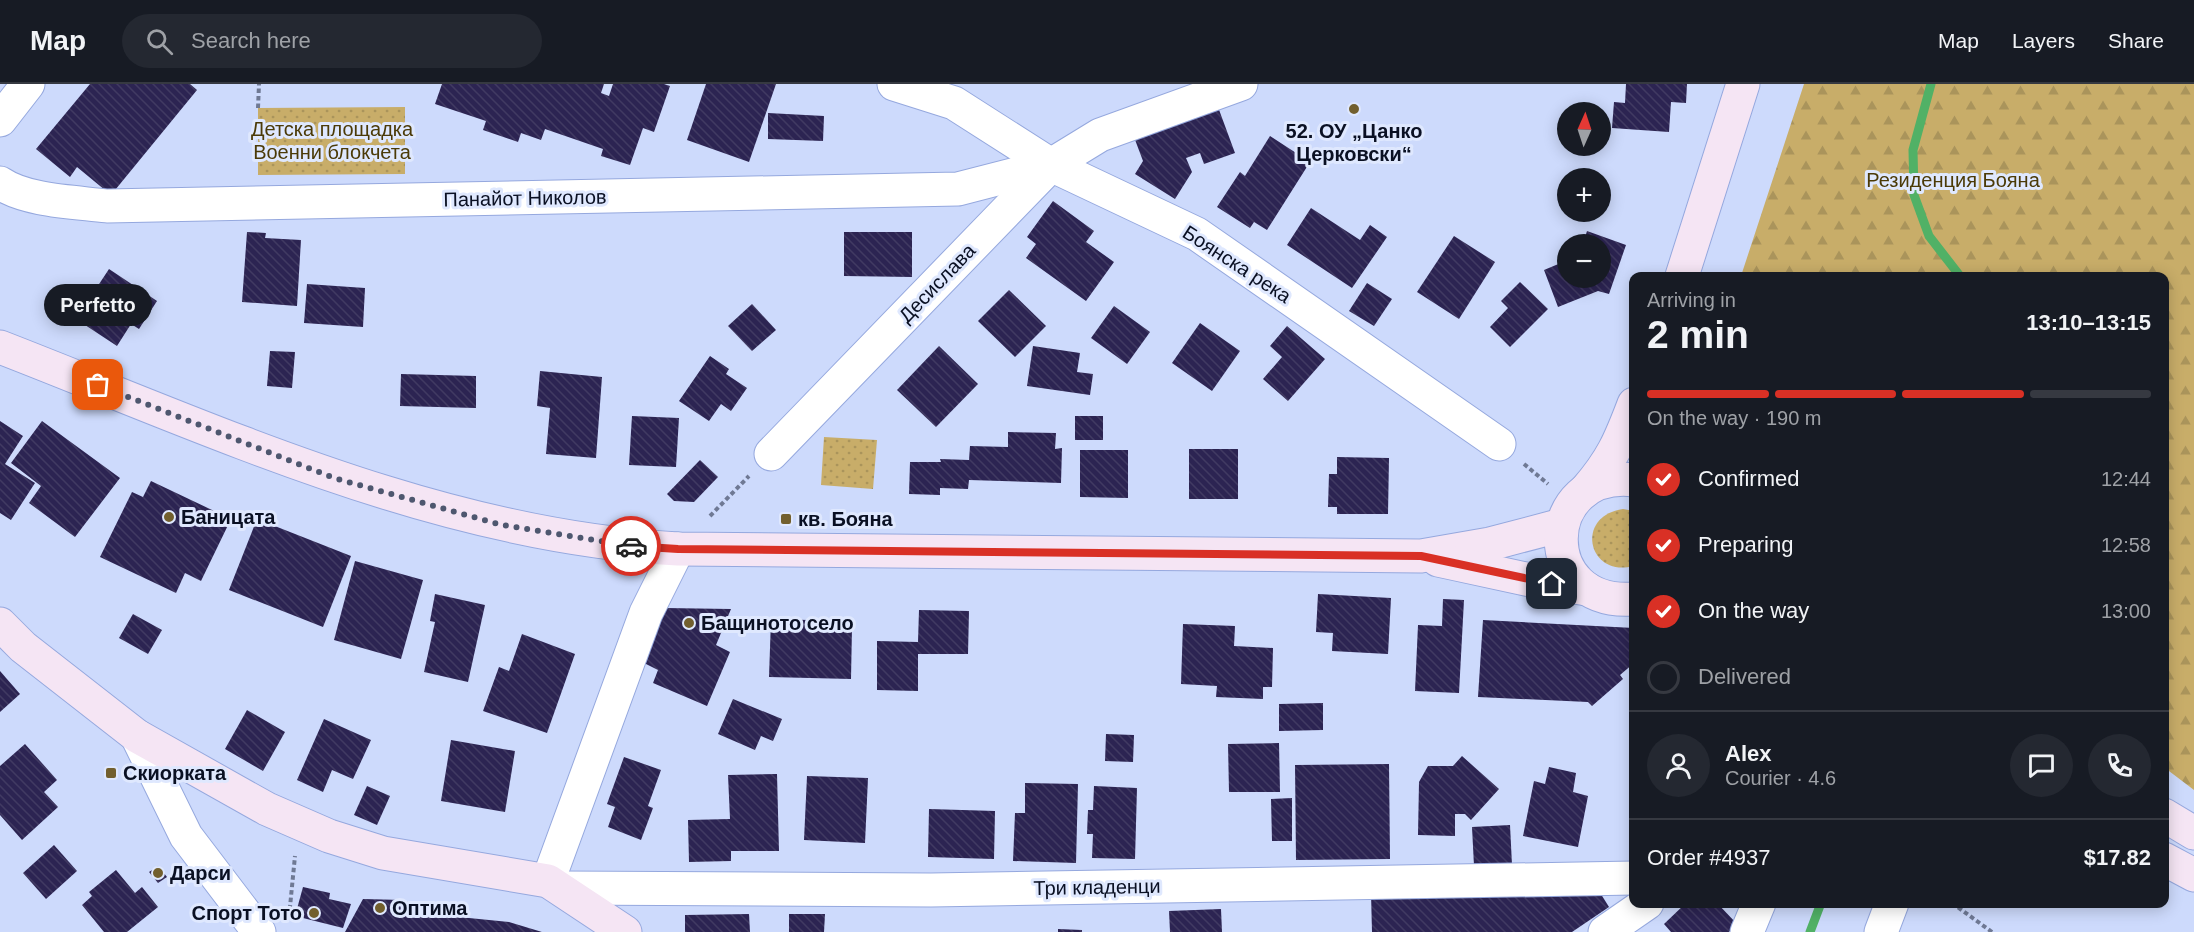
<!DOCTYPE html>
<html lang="en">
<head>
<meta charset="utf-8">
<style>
  :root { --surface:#171b24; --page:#242831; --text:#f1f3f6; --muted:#9ea1a6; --line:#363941; --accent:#d93025 }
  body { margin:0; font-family:Arial,sans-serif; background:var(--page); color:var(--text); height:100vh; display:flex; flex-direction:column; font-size:22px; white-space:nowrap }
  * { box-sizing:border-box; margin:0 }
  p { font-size:20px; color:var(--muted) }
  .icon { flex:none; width:33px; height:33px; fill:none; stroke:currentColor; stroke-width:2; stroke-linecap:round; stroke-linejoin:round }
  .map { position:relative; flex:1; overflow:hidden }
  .details { position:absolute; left:1629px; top:188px; width:540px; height:636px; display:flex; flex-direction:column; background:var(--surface); border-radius:12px; box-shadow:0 3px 15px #0003 }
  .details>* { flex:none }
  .needle { width:39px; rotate:3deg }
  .buttons { position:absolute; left:1557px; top:18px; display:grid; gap:12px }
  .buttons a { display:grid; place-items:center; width:54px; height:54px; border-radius:50%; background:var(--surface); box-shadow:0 3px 15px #0003; font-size:30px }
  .pin { position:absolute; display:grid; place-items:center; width:51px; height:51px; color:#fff; margin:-26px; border-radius:12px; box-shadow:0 3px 9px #0006 }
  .courier { position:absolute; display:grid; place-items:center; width:60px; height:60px; margin:-30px; border:4px solid #d93025; border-radius:50%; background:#fff; color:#222; box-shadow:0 2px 8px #0007 }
  .bubble { position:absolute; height:42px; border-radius:21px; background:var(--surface); box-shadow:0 3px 15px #0003; font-size:20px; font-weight:700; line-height:42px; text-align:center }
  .headline em { font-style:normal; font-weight:700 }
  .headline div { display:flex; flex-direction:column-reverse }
  .headline { display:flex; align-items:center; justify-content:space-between; height:102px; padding:0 18px }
  h1 { font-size:39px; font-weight:700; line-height:45px }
  .bar { display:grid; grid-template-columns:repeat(4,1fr); gap:9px 6px; align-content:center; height:72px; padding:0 18px }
  .bar i { height:8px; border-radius:4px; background:var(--line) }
  .bar .current { background:var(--accent) }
  .bar p { grid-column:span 4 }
  .line { display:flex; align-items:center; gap:15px; padding:0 18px; border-top:2px solid var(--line) }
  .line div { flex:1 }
  .round { display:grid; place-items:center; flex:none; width:63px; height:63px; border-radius:32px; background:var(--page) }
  ol { padding:0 18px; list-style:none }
  li { display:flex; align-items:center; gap:18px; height:66px }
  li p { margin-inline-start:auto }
  li .icon { padding:6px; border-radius:50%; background:var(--accent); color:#fff; stroke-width:4 }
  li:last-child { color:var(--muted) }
  li i { width:33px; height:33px; border:3px solid var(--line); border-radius:50% }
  header { display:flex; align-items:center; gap:36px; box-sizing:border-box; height:84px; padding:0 30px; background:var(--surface); border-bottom:2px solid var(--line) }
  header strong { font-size:28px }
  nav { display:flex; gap:33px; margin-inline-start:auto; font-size:21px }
  .search { width:420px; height:54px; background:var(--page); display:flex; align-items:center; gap:15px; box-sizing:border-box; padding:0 21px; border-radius:33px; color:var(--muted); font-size:22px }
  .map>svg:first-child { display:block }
  .grass { fill:url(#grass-dots) }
  .forest { fill:url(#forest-firs) }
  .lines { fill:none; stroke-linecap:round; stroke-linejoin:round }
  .stream { stroke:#51b166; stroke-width:9 }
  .building { fill:url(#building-back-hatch) }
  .minor-casing { stroke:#95a8de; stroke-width:35 }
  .secondary-casing { stroke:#95a8de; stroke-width:35 }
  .path { stroke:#6f7994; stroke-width:4; stroke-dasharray:4.5 3; stroke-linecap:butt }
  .minor { stroke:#fff; stroke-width:33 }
  .secondary { stroke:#f5e5f4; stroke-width:33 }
  .done { stroke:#4e576f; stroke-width:6; stroke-dasharray:0 10.8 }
  .route { stroke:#d93025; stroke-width:8 }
  .poi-dot { fill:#725f2e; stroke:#dfe8fe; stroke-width:2 }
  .labels { text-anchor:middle; stroke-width:6; stroke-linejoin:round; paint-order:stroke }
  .park-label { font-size:20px; fill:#4b3a07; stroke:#dfe8fe }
  .poi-label { font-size:20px; font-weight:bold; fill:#0a1023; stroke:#dfe8fe; text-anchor:start }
  .street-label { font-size:20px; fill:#0a1023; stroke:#dfe8fe }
</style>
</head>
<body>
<header>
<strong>Map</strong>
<div class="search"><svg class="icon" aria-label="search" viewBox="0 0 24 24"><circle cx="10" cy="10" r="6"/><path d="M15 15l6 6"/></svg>Search here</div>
<nav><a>Map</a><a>Layers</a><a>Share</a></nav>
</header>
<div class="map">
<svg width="2194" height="848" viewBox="0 0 2194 848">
  <defs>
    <pattern id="grass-dots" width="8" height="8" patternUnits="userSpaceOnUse" patternTransform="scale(1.5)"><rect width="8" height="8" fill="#c8ad69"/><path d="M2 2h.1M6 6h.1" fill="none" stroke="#aa945b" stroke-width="1.8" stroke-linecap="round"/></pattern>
    <pattern id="forest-firs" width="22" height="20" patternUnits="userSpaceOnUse" patternTransform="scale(1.5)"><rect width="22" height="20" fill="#c8ad69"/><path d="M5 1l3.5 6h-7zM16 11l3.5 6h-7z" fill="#aa945b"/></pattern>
    <pattern id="building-back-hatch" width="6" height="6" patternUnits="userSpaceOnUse" patternTransform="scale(1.5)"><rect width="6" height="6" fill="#2c2452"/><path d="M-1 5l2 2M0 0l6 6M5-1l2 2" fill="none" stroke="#413a62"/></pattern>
  </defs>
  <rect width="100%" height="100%" fill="#cddafc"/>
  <g class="grass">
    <polygon points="405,23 405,90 258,91 258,24"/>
    <polygon points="824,353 877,356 873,405 821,401"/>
    <path d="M1623,425L1634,427L1633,482C1588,494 1574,432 1623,425Z"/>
  </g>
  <polygon class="forest" points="1804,0 2194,0 2194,706 2165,684 2164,192 1741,192"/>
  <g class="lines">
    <g class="stream">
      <polyline points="1931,0 1913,66 1914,111 1929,152 1960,192"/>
      <polyline points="1810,848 1821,819"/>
    </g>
  </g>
  <g class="building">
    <polygon points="90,0 190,0 197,6 111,111 77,83 70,93 36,65"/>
    <polygon points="442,0 604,0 601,9 609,12 613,0 664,0 670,2 654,48 643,44 630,81 601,72 603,65 545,45 541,56 521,49 518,58 483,46 486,37 435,20"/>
    <polygon points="706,0 776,0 749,78 687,56"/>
    <polygon points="1626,0 1687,0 1686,19 1671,18 1669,48 1612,44 1614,18 1625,19"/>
    <polygon points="1218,23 1235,69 1204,80 1200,69 1186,74 1192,88 1175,115 1135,90 1143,77 1134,53"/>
    <polygon points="768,29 824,32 823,57 768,55"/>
    <polygon points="1270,52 1310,78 1267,146 1254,138 1250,144 1217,123 1240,88 1245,92"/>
    <polygon points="1053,117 1094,147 1086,158 1114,178 1086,217 1026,174 1036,160 1027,153"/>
    <polygon points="1311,124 1360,156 1370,141 1387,153 1352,204 1287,161"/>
    <polygon points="1587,147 1626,161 1609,210 1598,207 1558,223 1544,186 1568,176 1568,194 1600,194 1600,160 1583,160"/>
    <polygon points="247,148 266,149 265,154 301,156 297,222 242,218"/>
    <polygon points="844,148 912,148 912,193 844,192"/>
    <polygon points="1454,152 1495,178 1459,235 1417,208"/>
    <polygon points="109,185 157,217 139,245 131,240 117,262 76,235"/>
    <polygon points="1520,198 1548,225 1510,263 1490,243 1508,224 1501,217"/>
    <polygon points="1367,199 1392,215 1374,242 1349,227"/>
    <polygon points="307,200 365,204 363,243 304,239"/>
    <polygon points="1009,206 1046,242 1015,273 978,237"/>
    <polygon points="752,220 776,246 752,267 728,242"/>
    <polygon points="1114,222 1150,248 1127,280 1091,254"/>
    <polygon points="1200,239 1240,267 1212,307 1172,279"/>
    <polygon points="1287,242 1325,275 1288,317 1263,295 1282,273 1270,262"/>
    <polygon points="939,262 978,300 936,343 897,306"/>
    <polygon points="1033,262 1080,269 1077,288 1093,290 1090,311 1027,302"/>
    <polygon points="270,267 295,268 292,304 267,302"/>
    <polygon points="710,272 729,285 726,290 747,304 731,327 721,320 709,337 679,317"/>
    <polygon points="540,287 602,293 596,374 546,370 550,324 537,322"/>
    <polygon points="401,290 476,292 476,324 400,322"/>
    <polygon points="632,332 679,334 676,383 629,381"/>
    <rect x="1075" y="332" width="28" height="24"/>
    <polygon points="0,337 23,352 5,380 35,399 11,436 0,429"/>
    <polygon points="42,337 120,394 75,453 29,419 41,402 11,379"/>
    <polygon points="1008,348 1056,349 1055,365 1062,364 1061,399 969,396 968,405 940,404 940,411 909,410 910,378 941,378 940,375 969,376 970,362 1008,363"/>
    <rect x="1189" y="365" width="49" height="50"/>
    <polygon points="1080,366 1128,366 1128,414 1080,413"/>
    <polygon points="1337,373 1389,374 1388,430 1337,430 1337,423 1328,423 1329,390 1337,390"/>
    <polygon points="700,376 718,393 694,418 674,417 667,410"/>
    <polygon points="151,397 231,435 201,497 185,489 176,509 100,473 132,408 143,413"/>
    <polygon points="257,435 351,472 323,543 229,506"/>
    <polygon points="355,477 423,496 401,575 334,556"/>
    <polygon points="435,510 485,521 468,598 424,588 435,538 430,537"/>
    <polygon points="1318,510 1391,514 1388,570 1332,567 1333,549 1316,548"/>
    <polygon points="1443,515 1464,516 1459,609 1415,607 1418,541 1442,542"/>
    <polygon points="665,524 731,525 716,561 730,568 707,622 653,599 658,586 642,578"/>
    <polygon points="919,526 969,527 968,570 918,570 918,607 877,606 877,557 918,558"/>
    <polygon points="133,530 162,546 148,570 119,554"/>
    <polygon points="771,535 809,536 808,542 852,543 851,595 769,593"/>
    <polygon points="1483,536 1634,544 1634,579 1620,591 1623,595 1592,622 1588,618 1478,613"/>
    <polygon points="1183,540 1235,542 1234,562 1273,564 1272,603 1263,603 1263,615 1216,613 1217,602 1181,600"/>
    <polygon points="522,550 575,570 547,649 483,627 499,583 509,587"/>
    <polygon points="0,587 20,610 0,628"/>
    <polygon points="733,615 782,635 773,657 761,652 755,666 718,650"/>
    <polygon points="1323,619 1323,646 1279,647 1279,620"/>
    <polygon points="247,626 285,648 263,687 225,665"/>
    <polygon points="324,635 371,656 353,695 332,686 323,708 297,696"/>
    <polygon points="1106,650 1134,651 1133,678 1105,677"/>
    <polygon points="451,656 515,667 505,728 441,717"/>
    <polygon points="1279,659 1280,708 1229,708 1228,660"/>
    <polygon points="25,660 57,696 44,708 58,723 22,756 0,731 0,682"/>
    <polygon points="1462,672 1499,705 1471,736 1465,730 1455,730 1455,752 1418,751 1419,698 1428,682 1453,682"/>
    <polygon points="624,673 661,686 648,722 653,724 641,756 608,743 615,723 607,720"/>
    <polygon points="1389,680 1390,775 1296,776 1295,681"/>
    <polygon points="1549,683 1576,689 1573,708 1588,712 1578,763 1523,752 1534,697 1545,700"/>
    <polygon points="777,690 779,767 731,767 731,777 689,778 688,736 730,735 728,691"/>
    <polygon points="807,692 868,694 865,759 804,756"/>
    <polygon points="1025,699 1078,700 1076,779 1013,777 1015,729 1025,729"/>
    <polygon points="367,702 390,712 377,741 354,731"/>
    <polygon points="1094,702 1137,704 1135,775 1092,774 1093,750 1087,750 1088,726 1093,726"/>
    <polygon points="1292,714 1292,757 1272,757 1271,715"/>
    <polygon points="929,725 995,727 994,775 928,773"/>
    <polygon points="1510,741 1512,781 1474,782 1472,743"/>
    <polygon points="54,761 77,787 46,815 23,789"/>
    <polygon points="158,782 167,793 158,799 149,788"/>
    <polygon points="116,786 135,809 142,803 158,823 127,848 104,848 82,821 92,812 89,808"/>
    <polygon points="1594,799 1609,823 1572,848 1372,848 1371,809"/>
    <polygon points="303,803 330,809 329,815 351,820 343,844 295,832"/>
    <polygon points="363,815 403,816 449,832 509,838 542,848 345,848"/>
    <polygon points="1686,819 1717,819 1737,840 1729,848 1671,848 1664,840"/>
    <polygon points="1221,825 1222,848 1170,848 1169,827"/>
    <polygon points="749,830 750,848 685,848 685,831"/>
    <polygon points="789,830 825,830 824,848 789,848"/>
    <polygon points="1058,845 1082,846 1082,848 1058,848"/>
  </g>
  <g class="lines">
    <defs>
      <g id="minor">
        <polyline points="894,0 954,19 1051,81 1197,150 1499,360"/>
        <polyline points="0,36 28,0"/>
        <path d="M0,99C26,117 75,118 107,122L958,105L1051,81"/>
        <polyline points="771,370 1051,81 1100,51 1241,0"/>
        <polyline points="137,652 186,752 259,848"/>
        <polyline points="548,797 646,529 678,465"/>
        <polyline points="560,804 931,806 1634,794"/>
        <polyline points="1605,848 1647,819"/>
        <polyline points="1747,848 1759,819"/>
        <polyline points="1881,848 1892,819"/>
      </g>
      <g id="secondary">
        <polyline points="1682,192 1743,0"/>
        <path d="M0,263C219,348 440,452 678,465L1421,472L1490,460L1562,441"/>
        <path d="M1634,396C1539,385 1535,523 1634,515"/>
        <path d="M1586,406C1612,376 1620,357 1634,320"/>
        <polyline points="1438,476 1535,497 1587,505"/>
        <polyline points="0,540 23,563 137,652 267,725 329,752 383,769 548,797 625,848"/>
        <polyline points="2164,731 2194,749"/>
        <polyline points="2164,775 2194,791"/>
      </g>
    </defs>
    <use href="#minor" class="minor-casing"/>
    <use href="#secondary" class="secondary-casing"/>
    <g class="path">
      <polyline points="258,24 259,0"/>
      <polyline points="1524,380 1548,400"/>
      <polyline points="710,432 749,392"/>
      <polyline points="1952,819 1992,848"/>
      <polyline points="289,833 295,772"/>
    </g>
    <use href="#minor" class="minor"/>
    <use href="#secondary" class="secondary"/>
  </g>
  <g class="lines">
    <polyline class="done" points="98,301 334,394 502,441 631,462"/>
    <polyline class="route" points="631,462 678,465 1421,472 1552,500"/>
  </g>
  <g class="poi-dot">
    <circle cx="1354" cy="25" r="6"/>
    <circle cx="169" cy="433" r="6"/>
    <rect x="780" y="429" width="12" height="12" rx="3"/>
    <circle cx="689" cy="539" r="6"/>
    <rect x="105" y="683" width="12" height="12" rx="3"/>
    <circle cx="158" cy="789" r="6"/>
    <circle cx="380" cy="824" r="6"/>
    <circle cx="314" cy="829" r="6"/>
  </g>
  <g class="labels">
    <g class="park-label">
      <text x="332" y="52">Детска площадка<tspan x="332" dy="23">Военни блокчета</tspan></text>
      <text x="1953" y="103">Резиденция Бояна</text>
    </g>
    <g class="poi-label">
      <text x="1354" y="54" text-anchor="middle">52. ОУ „Цанко<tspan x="1354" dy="23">Церковски“</tspan></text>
      <text x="181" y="440">Баницата</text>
      <text x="798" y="442">кв. Бояна</text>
      <text x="701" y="546">Бащиното село</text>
      <text x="123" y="696">Скиорката</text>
      <text x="170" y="796">Дарси</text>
      <text x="392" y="831">Оптима</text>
      <text x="302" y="836" text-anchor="end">Спорт Тото</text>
    </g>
    <g class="street-label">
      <text transform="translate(525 114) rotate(-1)" y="7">Панайот Николов</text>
      <text transform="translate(1237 180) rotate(33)" y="7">Боянска река</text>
      <text transform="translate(937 199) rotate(-46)" y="7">Десислава</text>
      <text transform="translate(1097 803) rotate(-1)" y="7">Три кладенци</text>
    </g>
  </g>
</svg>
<div class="buttons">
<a><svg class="needle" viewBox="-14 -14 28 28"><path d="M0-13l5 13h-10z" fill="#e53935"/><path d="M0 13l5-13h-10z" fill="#9ea1a6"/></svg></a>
<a>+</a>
<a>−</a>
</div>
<div class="pin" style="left:98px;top:301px;background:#ea580c"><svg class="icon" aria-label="bag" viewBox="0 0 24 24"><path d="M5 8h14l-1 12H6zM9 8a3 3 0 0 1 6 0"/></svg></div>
<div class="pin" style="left:1552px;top:500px;background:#1f2937"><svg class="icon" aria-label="home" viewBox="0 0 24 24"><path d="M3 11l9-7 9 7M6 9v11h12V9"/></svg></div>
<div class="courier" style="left:631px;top:462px"><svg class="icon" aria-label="car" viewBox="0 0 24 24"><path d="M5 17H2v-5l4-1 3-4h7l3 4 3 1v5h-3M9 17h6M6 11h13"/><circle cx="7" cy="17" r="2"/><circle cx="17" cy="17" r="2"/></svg></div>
<div class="bubble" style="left:44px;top:200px;width:108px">Perfetto</div>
<section class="details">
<div class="headline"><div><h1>2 min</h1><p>Arriving in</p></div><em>13:10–13:15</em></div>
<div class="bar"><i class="current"></i><i class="current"></i><i class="current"></i><i></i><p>On the way · 190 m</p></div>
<ol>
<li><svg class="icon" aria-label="check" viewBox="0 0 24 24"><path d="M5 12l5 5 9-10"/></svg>Confirmed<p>12:44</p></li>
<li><svg class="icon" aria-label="check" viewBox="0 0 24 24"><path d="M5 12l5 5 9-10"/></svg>Preparing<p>12:58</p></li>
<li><svg class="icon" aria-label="check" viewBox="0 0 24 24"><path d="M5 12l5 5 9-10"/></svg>On the way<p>13:00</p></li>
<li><i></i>Delivered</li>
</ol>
<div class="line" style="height:108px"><a class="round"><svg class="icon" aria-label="person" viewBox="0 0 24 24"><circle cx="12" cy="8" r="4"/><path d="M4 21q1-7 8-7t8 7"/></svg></a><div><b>Alex</b><p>Courier · 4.6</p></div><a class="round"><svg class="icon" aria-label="chat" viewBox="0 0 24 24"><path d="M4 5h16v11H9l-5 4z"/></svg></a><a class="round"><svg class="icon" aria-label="phone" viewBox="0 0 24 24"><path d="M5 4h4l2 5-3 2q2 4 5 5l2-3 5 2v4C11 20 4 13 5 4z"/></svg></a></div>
<div class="line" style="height:78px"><div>Order #4937</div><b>$17.82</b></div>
</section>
</div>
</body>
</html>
